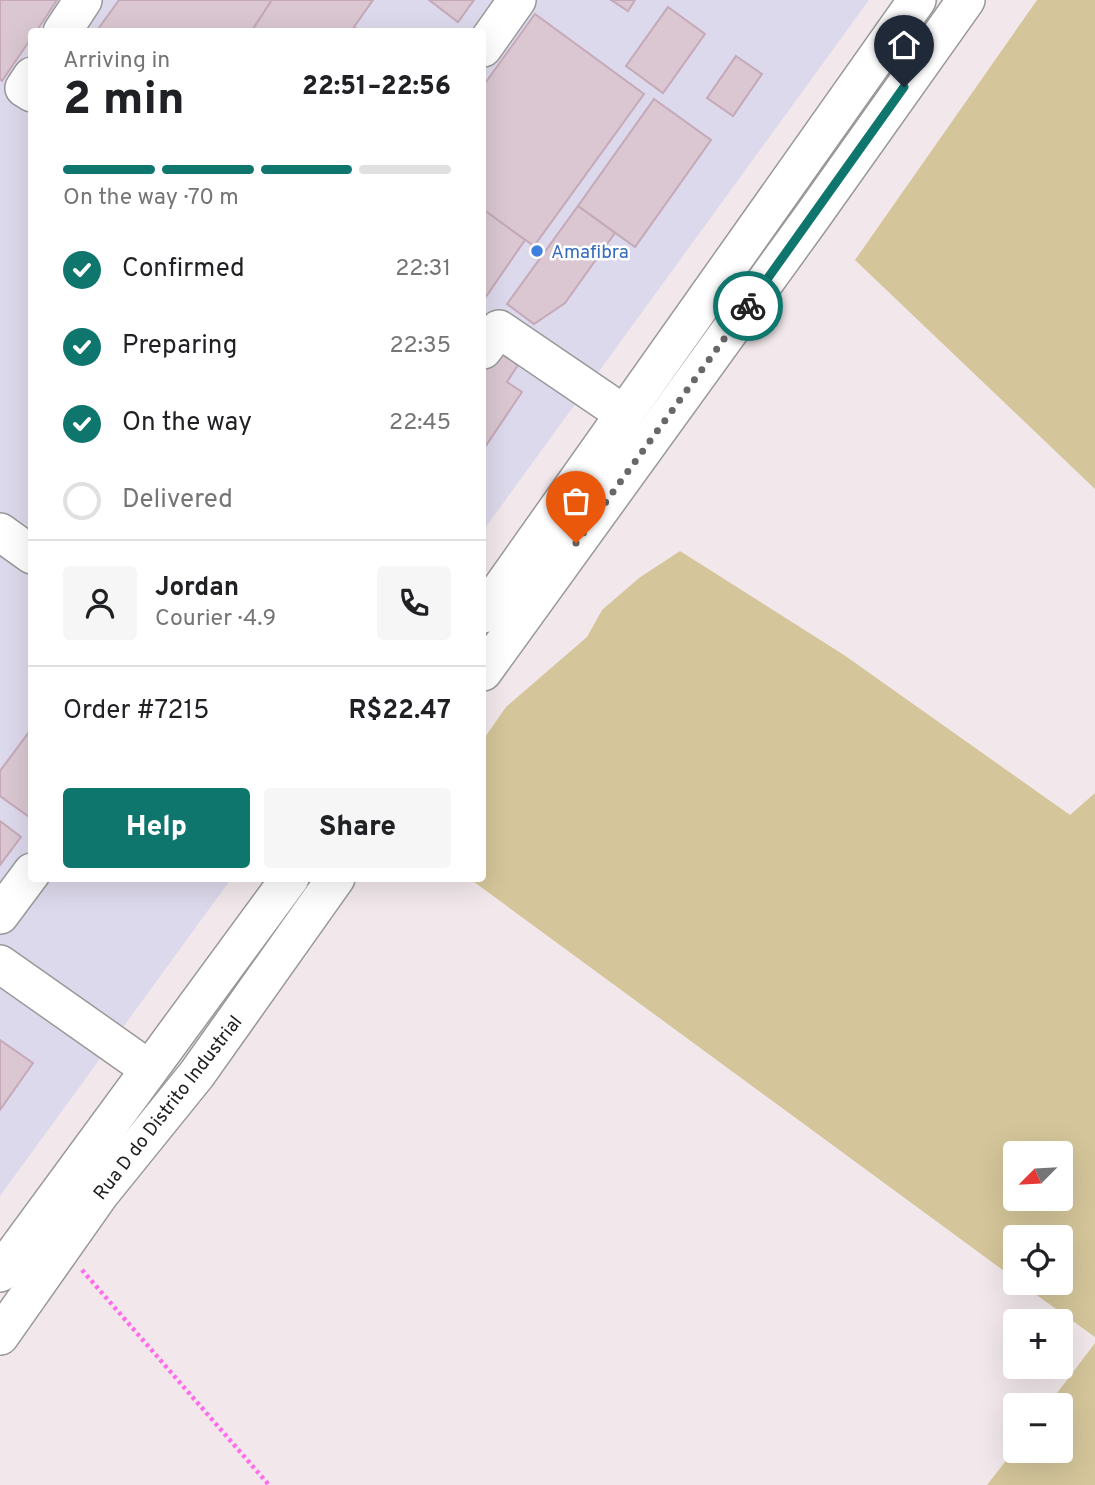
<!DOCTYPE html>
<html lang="en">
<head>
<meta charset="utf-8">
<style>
  :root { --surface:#fff; --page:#f6f6f6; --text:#202124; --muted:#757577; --line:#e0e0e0; --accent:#0f766e }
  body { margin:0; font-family:Overpass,sans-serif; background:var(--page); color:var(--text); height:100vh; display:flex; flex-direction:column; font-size:26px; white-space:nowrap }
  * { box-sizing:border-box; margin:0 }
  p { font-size:23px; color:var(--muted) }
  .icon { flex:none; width:38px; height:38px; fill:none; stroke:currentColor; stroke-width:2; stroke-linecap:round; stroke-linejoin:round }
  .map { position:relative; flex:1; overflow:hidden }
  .panel { position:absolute; left:28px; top:28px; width:458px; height:854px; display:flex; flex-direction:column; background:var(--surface); border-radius:7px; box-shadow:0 7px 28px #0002 }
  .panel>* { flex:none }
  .needle { width:46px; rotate:246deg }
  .buttons { position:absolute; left:1003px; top:1141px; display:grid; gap:14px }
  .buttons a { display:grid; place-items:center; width:70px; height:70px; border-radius:7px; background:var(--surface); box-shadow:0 7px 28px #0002; font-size:35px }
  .pin { position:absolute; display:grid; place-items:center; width:60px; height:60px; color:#fff; margin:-72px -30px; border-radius:50% 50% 50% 0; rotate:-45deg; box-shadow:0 0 7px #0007 }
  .pin .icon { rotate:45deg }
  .courier { position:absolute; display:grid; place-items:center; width:70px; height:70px; margin:-35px; border:5px solid #0f766e; border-radius:50%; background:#fff; color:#222; box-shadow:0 2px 9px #0007 }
  .head em { font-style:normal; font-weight:800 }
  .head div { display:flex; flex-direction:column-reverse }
  .head { display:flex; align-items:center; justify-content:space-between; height:119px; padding:0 35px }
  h1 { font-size:46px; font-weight:800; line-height:52px }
  .bar { display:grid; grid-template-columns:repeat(4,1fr); gap:10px 7px; align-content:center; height:84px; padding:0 35px }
  .bar i { height:9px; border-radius:5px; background:var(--line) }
  .bar .on { background:var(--accent) }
  .bar p { grid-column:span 4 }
  .line { display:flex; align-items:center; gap:18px; padding:0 35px; border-top:2px solid var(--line) }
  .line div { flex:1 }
  .round { display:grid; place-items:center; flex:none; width:74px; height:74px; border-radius:7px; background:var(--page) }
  ol { padding:0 35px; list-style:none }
  li { display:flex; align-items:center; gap:21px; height:77px }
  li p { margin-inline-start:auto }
  li .icon { padding:7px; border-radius:50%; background:var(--accent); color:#fff; stroke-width:4 }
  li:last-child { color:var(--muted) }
  li i { width:38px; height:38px; border:4px solid var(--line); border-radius:50% }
  .primary-button { display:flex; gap:14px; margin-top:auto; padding:14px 35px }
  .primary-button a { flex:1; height:80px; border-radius:7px; background:var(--accent); color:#fff; font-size:28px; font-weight:800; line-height:80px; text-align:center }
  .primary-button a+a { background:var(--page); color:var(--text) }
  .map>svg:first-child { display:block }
  .industrial { fill:#ddd9ec }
  .forest { fill:#d4c59a; fill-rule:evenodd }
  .building { fill:#dac7d1; stroke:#c5a9b8; stroke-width:2 }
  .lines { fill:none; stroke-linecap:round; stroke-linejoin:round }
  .minor-casing { stroke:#989898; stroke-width:40 }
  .path { stroke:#ff6cec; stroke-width:4.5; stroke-dasharray:3.5 3.5; stroke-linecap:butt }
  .minor { stroke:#fff; stroke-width:37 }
  .done { stroke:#6a6768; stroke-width:7; stroke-dasharray:0 12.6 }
  .route { stroke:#0f766e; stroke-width:9 }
  .shop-dot { fill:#3f7fe0; stroke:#fff; stroke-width:2.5 }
  .labels { text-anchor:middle; stroke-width:5; stroke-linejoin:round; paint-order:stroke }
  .shop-label { font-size:19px; fill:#366cbe; stroke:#fff; text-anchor:start }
  .street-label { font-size:19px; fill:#212121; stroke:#fff }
</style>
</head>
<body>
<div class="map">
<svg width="1095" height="1485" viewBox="0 0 1095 1485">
  <rect width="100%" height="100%" fill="#f2e8eb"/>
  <polygon class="industrial" points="0,0 869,0 483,531 483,32 32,32 32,878 231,879 0,1196"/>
  <g class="forest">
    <polygon points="1037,0 1095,0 1095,489 855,260"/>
    <path d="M680,551L844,655L1070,815L1095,793V1337L1020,1283H1060V1237H1015V1279L470,879L483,878V740L506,707L587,637L602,610L639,578ZM1015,1153H1060V1199H1015Z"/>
    <polygon points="1095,1343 1095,1485 987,1485 1015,1449 1015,1451 1060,1451 1060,1405 1048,1405"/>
  </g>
  <g class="building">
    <polygon points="0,0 57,0 36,32 32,32 32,37 2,81 0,79"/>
    <polygon points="119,0 272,0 251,32 96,32"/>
    <polygon points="272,0 373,0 354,27 361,32 251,32"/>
    <polygon points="429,0 474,0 458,22"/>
    <polygon points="611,0 635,0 628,11"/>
    <polygon points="668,7 705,34 663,93 626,66"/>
    <polygon points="535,14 644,94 534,246 483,210 483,86"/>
    <polygon points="736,56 762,74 733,116 707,98"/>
    <polygon points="654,99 711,140 635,247 578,206"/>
    <polygon points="578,206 615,233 565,303 534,324 507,304"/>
    <polygon points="484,210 525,240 483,301 483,211"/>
    <polygon points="497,349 518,365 507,382 522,392 483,450 483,370"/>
    <polygon points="32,728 32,819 0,796 0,771"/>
    <polygon points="0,821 21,837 0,865"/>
    <polygon points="0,1040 33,1063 0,1110"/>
  </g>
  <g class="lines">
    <defs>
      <g id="minor">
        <polyline points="62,32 83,0"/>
        <polyline points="483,48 517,0"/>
        <polyline points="32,76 24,88 32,93"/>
        <polyline points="483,350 499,329 624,414"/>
        <polyline points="0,532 32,555"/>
        <polyline points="483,614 917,0"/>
        <polyline points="483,672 812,217 966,0"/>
        <polyline points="0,915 32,872"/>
        <polyline points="0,964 149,1069"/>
        <polyline points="0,1273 290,878"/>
        <polyline points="0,1336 100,1194 197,1074 336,878"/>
      </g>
    </defs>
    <use href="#minor" class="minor-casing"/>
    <polyline class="path" points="82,1270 269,1485"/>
    <use href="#minor" class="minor"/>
  </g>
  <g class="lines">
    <polyline class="done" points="576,543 748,306"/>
    <polyline class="route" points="748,306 904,87"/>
  </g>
  <circle class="shop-dot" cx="537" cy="251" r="7"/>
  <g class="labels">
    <g class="shop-label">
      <text x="551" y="258">Amafibra</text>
    </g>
    <g class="street-label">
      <text transform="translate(167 1107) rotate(-52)" y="7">Rua D do Distrito Industrial</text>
    </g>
  </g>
</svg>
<div class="buttons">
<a><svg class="needle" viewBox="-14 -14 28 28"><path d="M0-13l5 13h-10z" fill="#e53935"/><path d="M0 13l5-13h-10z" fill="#757577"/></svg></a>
<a><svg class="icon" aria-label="locate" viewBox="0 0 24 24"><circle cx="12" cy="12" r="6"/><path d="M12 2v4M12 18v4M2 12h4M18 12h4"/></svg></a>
<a>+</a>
<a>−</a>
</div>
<div class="pin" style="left:576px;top:543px;background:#ea580c"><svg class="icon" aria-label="bag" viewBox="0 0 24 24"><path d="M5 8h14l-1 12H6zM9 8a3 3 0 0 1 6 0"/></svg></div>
<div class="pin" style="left:904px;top:87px;background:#1f2937"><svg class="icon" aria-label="home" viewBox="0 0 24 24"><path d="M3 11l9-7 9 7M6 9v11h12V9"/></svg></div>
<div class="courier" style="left:748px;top:306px"><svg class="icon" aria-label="bike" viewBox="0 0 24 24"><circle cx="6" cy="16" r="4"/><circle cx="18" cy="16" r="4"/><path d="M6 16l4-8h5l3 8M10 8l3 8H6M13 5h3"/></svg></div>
<section class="panel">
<div class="head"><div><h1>2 min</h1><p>Arriving in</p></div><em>22:51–22:56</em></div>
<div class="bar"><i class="on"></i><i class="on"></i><i class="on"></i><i></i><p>On the way · 70 m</p></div>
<ol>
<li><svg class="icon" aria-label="check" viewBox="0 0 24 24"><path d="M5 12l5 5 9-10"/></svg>Confirmed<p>22:31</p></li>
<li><svg class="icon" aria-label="check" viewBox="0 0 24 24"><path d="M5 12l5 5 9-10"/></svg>Preparing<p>22:35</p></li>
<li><svg class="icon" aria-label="check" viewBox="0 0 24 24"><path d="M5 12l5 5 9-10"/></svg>On the way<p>22:45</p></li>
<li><i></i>Delivered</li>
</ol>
<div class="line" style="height:126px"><a class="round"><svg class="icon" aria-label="person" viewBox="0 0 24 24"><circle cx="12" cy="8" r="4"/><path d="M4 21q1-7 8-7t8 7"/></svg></a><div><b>Jordan</b><p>Courier · 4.9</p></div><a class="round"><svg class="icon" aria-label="phone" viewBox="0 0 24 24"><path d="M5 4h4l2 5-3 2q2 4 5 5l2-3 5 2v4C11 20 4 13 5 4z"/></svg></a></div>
<div class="line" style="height:91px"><div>Order #7215</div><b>R$22.47</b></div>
<div class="primary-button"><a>Help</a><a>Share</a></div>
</section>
</div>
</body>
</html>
